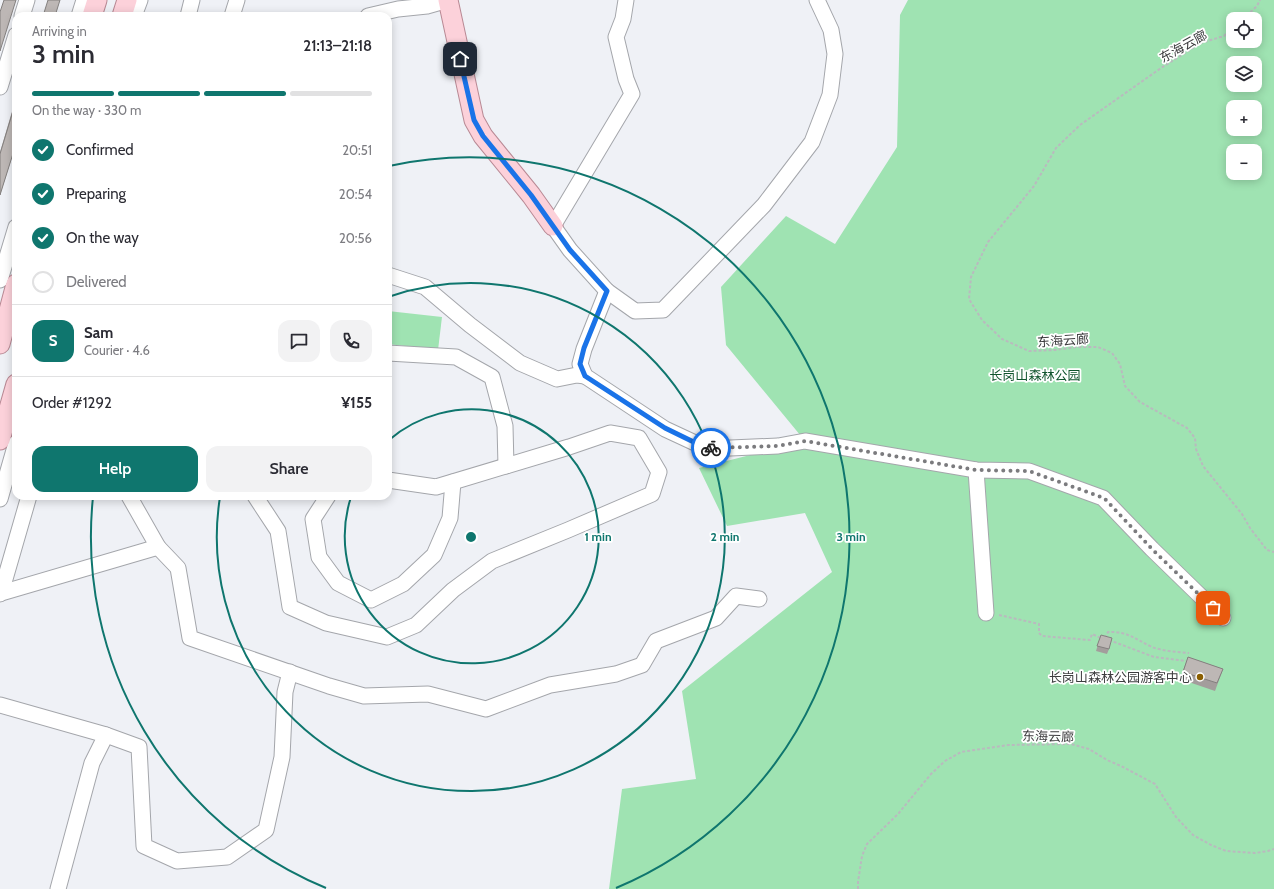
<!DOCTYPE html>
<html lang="en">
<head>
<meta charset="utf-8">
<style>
  :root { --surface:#fff; --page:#f2f2f3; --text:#2b2b33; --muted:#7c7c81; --line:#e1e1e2; --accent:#0f766e }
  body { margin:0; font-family:Cabin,"Noto Sans SC",sans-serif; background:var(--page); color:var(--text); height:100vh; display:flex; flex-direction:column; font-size:15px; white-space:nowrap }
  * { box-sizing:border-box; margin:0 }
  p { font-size:13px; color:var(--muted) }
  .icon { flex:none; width:22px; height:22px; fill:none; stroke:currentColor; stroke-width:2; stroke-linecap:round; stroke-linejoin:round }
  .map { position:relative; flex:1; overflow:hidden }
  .drawer { position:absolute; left:12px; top:12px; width:380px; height:488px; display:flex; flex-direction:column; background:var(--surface); border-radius:12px; box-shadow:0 2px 10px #0003 }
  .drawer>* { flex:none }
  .fabs { position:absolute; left:1226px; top:12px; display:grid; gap:8px }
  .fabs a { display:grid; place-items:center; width:36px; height:36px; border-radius:8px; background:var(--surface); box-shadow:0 2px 10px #0003; font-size:20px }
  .pin { position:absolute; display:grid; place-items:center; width:34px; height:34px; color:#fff; margin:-17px; border-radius:8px; box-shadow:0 2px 6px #0006 }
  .courier { position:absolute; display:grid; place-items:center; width:40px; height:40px; margin:-20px; border:3px solid #1a73e8; border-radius:50%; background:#fff; color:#222; box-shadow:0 1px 5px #0007 }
  .head em { font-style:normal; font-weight:600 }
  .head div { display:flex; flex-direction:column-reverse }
  .head { display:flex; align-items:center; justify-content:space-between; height:68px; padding:0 20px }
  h1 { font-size:26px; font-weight:600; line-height:30px }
  .bar { display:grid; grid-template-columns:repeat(4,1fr); gap:6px 4px; align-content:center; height:48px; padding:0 20px }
  .bar i { height:5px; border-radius:3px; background:var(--line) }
  .bar .current { background:var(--accent) }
  .bar p { grid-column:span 4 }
  .line { display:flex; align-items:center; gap:10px; padding:0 20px; border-top:1px solid var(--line) }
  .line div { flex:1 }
  .round { display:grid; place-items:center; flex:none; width:42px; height:42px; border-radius:12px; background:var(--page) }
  ol { padding:0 20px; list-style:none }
  li { display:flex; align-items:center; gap:12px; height:44px }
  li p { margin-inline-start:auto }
  li .icon { padding:4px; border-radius:50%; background:var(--accent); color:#fff; stroke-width:4 }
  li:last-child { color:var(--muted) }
  li i { width:22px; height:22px; border:2px solid var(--line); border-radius:50% }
  .primary-button { display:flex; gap:8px; margin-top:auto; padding:8px 20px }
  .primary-button a { flex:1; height:46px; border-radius:12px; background:var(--accent); color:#fff; font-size:16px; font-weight:600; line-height:46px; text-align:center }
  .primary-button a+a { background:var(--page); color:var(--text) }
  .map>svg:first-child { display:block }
  .green { fill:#9fe3b2; fill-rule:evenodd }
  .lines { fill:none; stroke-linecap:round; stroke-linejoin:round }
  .minor-casing { stroke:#a4a6ab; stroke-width:17 }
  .major-casing { stroke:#b88994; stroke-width:21 }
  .path { stroke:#b9babe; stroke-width:2; stroke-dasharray:3 2; stroke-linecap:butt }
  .minor { stroke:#fff; stroke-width:15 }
  .major { stroke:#fcd1da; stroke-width:19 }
  .wall { fill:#a39d9c }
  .building { fill:#bdb7b5; stroke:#84807f }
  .done { stroke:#7b7b7e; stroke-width:4; stroke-dasharray:0 7.2 }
  .route { stroke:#1a73e8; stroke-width:5 }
  .ring { fill:none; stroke:#0f766e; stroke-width:2 }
  .poi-dot { fill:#8b5f02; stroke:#fff; stroke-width:1.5 }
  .labels { text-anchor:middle; stroke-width:3.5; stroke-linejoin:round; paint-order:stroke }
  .street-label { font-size:13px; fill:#3c3c3e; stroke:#fff }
  .park-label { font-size:13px; fill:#10542d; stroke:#fff }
  .poi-label { font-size:13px; fill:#3c3c3e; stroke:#fff; text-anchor:end }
  .centre { fill:#0f766e; stroke:#fff; stroke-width:2 }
  .ring-label { font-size:12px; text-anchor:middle; font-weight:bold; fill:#0f766e; stroke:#fff; stroke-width:3.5; stroke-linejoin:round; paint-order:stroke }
</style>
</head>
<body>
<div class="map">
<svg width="1274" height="889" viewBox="0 0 1274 889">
  <rect width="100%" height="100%" fill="#eff1f6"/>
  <g class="green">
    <path d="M908,0H1274V889H609L622,789L696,779L682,691L832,572L805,513L727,526L699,468L805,441L726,345L721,287L786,216L835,244L897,147L900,15ZM1233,19H1255V41H1233ZM1233,63H1255V85H1233ZM1233,107H1255V129H1233ZM1233,151H1255V173H1233Z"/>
    <polygon points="388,311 442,317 438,350 388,344"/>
  </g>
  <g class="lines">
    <defs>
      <g id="minor">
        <polyline points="626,0 623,19 616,37 626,79 632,94 553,226 570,250 607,291 635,311 663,310 764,205 812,142 830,95 835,54 831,30 817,0"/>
        <polyline points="22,16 27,0"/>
        <polyline points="79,16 84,0"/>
        <polyline points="134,16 140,0"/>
        <polyline points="188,16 192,0"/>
        <polyline points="232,16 237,0"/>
        <polyline points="368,16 398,9 427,6 448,0"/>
        <polyline points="0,87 16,35"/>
        <polyline points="388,275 425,287 470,325 520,363 557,379 577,375 585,376"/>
        <polyline points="0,280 16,227"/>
        <polyline points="607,291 584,349 580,364 585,376 665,429 708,449 778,446 805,441 976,470 1029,471 1103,498 1152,549 1223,618"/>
        <polyline points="388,353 456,357 492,377 505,426 506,466"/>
        <polyline points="976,470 986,613"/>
        <polyline points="255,496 278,531 290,607 326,623 387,637 416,625 453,590 492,561 568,530 652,494 659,472 639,438 610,433 569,447 436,487 388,480"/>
        <polyline points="328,496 313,519 319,557 338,583 371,600 403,584 434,555 450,518 453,482"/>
        <polyline points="0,499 16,443"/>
        <polyline points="158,547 178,568 190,638 329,686 364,696 428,694 486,709 550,685 616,674 642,665 656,641 716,618 736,596 759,599"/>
        <polyline points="1,593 29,496"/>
        <polyline points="0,594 1,593 158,547 129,496"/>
        <polyline points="0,705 106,735 139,747 144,846 177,861 227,857 266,830 282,757 285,692 290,672"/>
        <polyline points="58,889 92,763 106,735"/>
      </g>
      <g id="major">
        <polyline points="448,0 474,120 483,136 531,195 553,226"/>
        <polyline points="92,16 97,0"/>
        <polyline points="122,16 127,0"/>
        <polyline points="0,344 16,284"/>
        <polyline points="0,440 16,384"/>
      </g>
    </defs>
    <use href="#minor" class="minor-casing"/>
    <use href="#major" class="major-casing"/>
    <g class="path">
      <polyline points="1243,19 1257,6 1260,0"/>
      <polyline points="1233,27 1224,36 1201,43 1161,68 1080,125 1056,148 1034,186 988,242 971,277 969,299 982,320 1002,339 1029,351 1055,350 1077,347 1098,347 1112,353 1120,364 1125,386 1140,402 1187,428 1195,438 1196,449 1203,466 1242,514 1250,528 1267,550 1274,552"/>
      <polyline points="999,615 1039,624 1039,633 1042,636 1090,640 1092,634 1101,638"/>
      <path d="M1105,638L1108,632C1127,631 1135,639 1152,647C1162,651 1178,652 1189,653"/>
      <polyline points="1109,640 1154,657 1186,661"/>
      <polyline points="858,889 858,882 862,856 867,844 898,814 931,774 945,761 961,752 1008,745 1071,744 1089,749 1107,760 1121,766 1155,784 1176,817 1193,835 1211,845 1226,851 1255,853 1268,851 1274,849"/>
    </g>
    <use href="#minor" class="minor"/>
    <use href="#major" class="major"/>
  </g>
  <g class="wall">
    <polygon points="16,98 16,144 0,195 0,152"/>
    <polygon points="1101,635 1109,649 1107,654 1096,651"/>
    <polygon points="1188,657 1223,669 1215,691 1180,679"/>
  </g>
  <g class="building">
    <polygon points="4,0 16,0 0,51 0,12"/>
    <polygon points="48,0 60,0 55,16 43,16"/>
    <polygon points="16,101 16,144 0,195 0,154"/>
    <polygon points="1101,635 1112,638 1109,649 1097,646"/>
    <polygon points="1188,657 1223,669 1217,683 1183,672"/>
  </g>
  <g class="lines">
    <polyline class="done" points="711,448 778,446 805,441 976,470 1029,471 1104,498 1152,549 1213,608"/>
    <polyline class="route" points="460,59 474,120 483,136 531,195 570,250 607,291 584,348 580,364 585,376 665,428 708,449 711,448"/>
  </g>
  <g class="ring">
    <path d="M389 440A127 127 0 1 1 351 497"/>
    <path d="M388 297A254 254 0 1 1 220 497"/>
    <path d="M326 888A380 380 0 0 1 93 497M389 166A380 380 0 0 1 616 888"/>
  </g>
  <circle class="poi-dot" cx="1200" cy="677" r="4"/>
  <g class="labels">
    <g class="street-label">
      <text transform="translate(1183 46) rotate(-29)" y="5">东海云廊</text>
      <text transform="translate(1063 340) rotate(-4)" y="5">东海云廊</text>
      <text transform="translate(1048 736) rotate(1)" y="5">东海云廊</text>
    </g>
    <g class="park-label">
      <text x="1035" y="380">长岗山森林公园</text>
    </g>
    <g class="poi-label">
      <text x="1192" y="682">长岗山森林公园游客中心</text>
    </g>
  </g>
  <circle cx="471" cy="537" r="6" class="centre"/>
  <g class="ring-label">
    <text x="598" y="541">1 min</text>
    <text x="725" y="541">2 min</text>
    <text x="851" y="541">3 min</text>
  </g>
</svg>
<div class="fabs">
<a><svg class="icon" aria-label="locate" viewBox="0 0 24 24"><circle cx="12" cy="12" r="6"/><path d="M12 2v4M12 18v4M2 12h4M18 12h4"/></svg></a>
<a><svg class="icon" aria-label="layers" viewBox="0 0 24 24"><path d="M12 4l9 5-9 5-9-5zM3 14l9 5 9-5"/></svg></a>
<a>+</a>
<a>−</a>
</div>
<div class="pin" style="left:1213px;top:608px;background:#ea580c"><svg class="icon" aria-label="bag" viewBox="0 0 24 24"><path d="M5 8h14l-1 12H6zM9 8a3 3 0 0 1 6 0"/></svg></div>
<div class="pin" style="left:460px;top:59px;background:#1f2937"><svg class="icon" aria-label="home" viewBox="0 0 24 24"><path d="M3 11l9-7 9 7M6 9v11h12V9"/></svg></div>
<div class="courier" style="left:711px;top:448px"><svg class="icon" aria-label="bike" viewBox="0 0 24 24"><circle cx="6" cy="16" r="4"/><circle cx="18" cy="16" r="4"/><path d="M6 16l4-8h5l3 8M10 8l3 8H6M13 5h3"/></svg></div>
<section class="drawer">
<div class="head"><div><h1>3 min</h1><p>Arriving in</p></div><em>21:13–21:18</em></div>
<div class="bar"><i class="current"></i><i class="current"></i><i class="current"></i><i></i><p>On the way · 330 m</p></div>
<ol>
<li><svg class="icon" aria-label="check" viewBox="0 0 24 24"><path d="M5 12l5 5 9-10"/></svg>Confirmed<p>20:51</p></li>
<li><svg class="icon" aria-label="check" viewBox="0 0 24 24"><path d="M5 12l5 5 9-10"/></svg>Preparing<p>20:54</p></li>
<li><svg class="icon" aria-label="check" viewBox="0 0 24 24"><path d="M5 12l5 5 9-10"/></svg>On the way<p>20:56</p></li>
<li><i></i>Delivered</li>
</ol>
<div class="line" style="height:72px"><b class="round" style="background:var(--accent);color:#fff">S</b><div><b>Sam</b><p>Courier · 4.6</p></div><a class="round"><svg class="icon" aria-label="chat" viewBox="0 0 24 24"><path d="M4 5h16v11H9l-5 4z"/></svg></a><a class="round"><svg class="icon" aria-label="phone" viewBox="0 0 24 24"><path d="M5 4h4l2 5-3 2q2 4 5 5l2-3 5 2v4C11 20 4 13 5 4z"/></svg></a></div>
<div class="line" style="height:52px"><div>Order #1292</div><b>¥155</b></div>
<div class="primary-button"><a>Help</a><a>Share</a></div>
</section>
</div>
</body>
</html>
